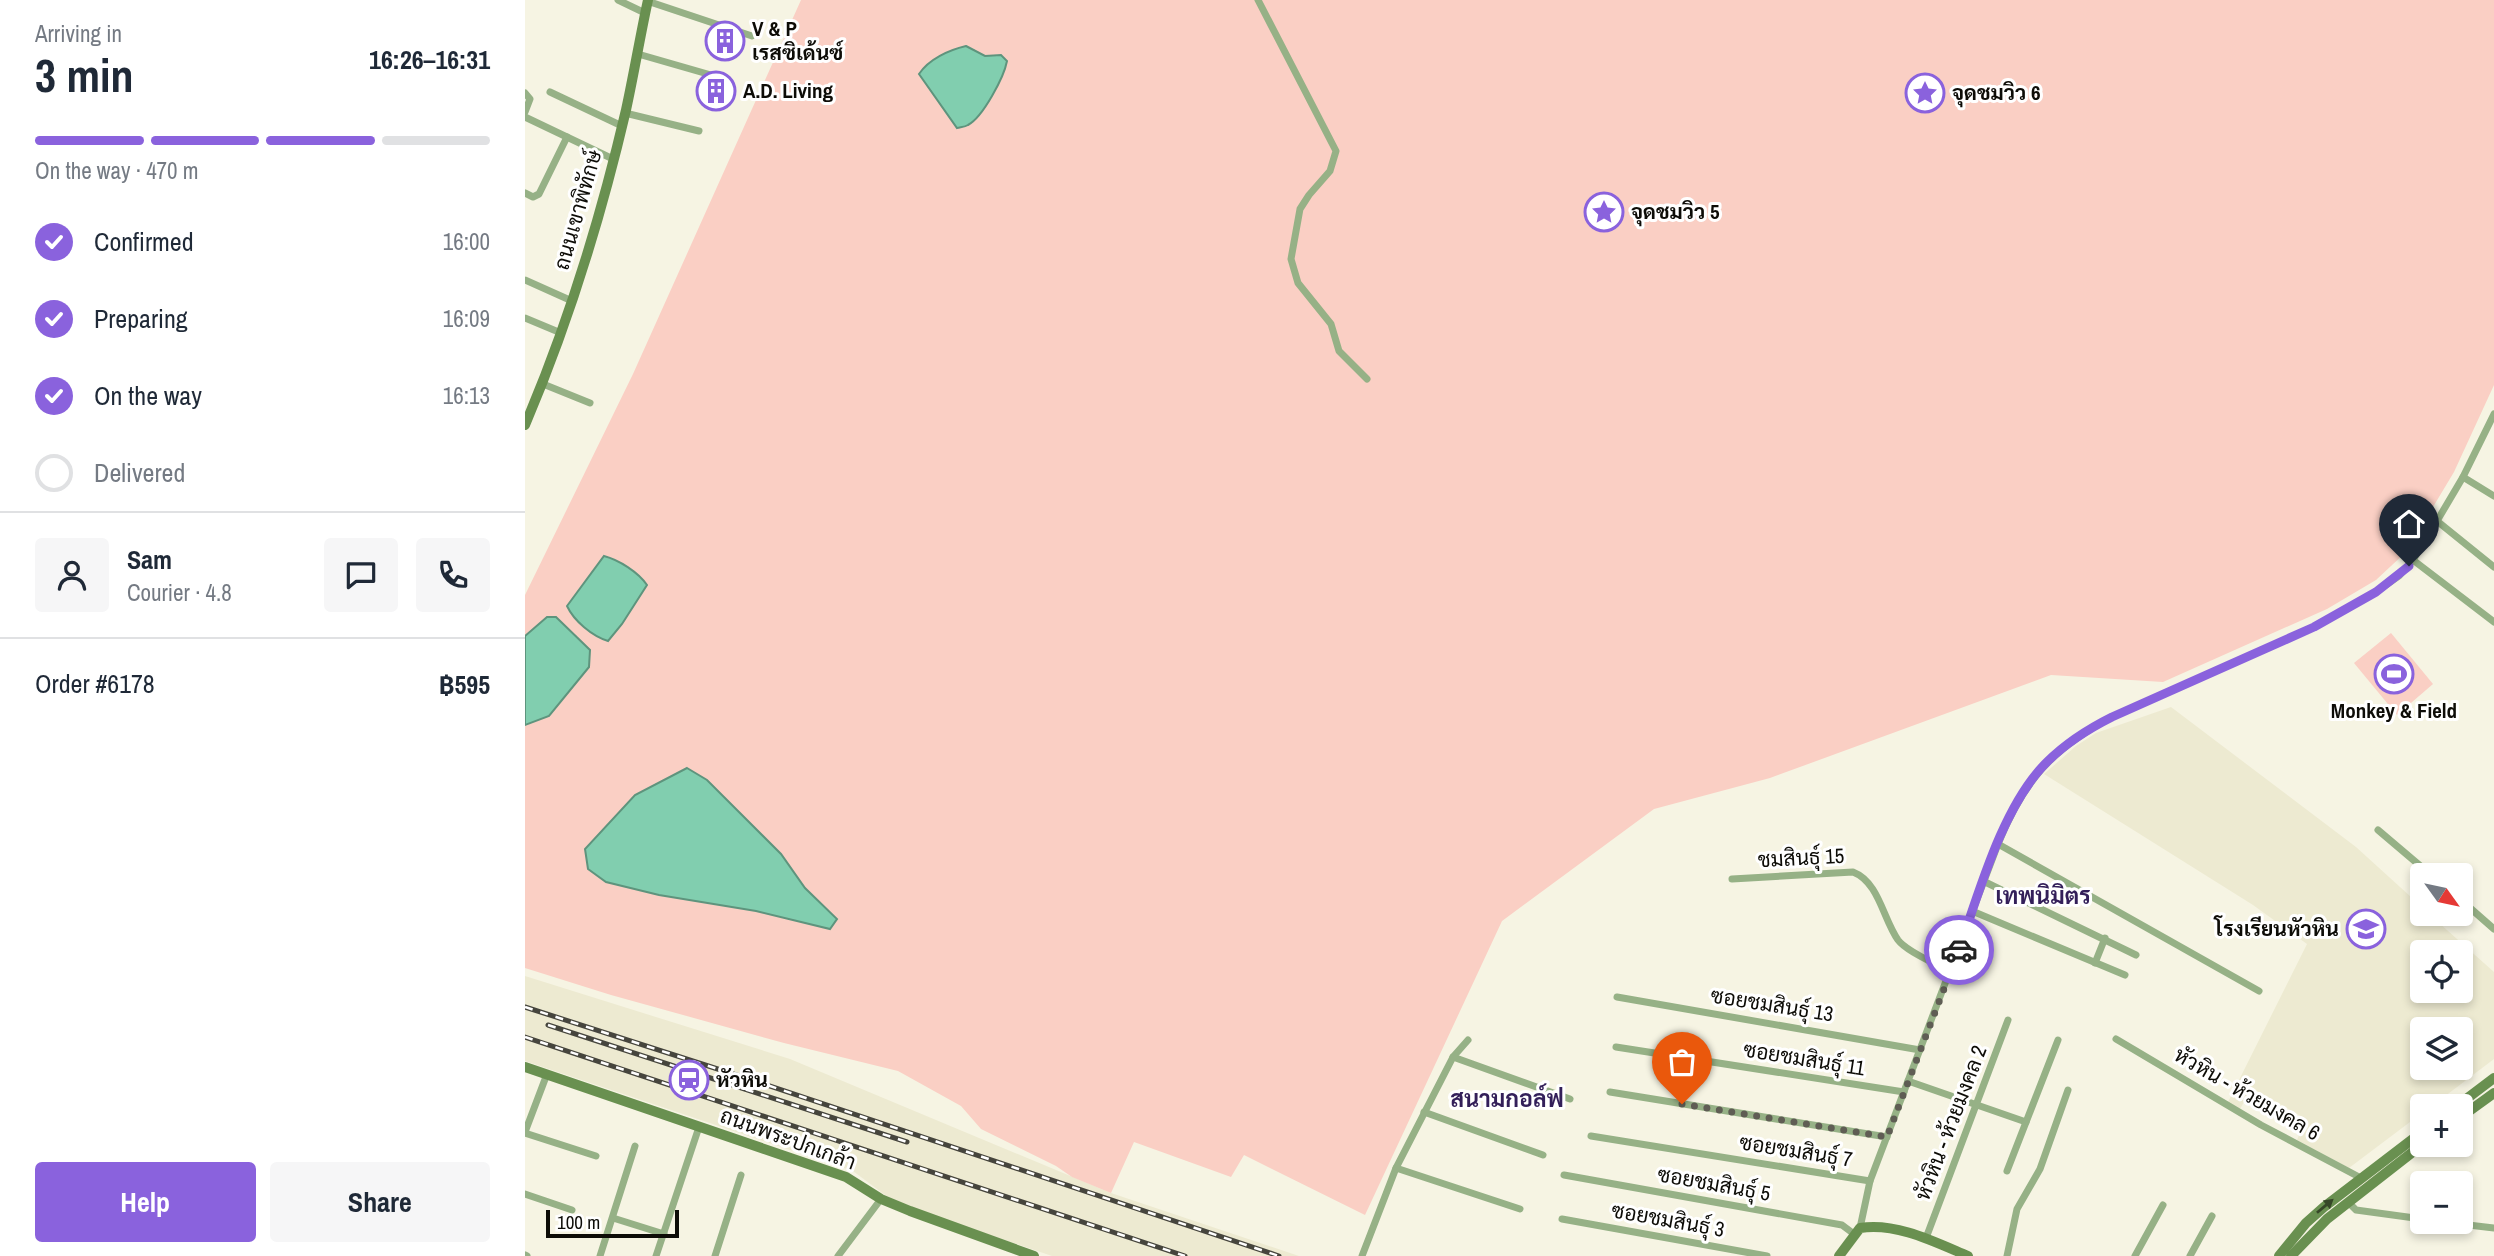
<!DOCTYPE html>
<html lang="en">
<head>
<meta charset="utf-8">
<style>
  :root { --surface:#fff; --page:#f6f6f7; --text:#1f2937; --muted:#747a83; --line:#e0e1e3; --accent:#8a62dd }
  body { margin:0; font-family:"Archivo Narrow",Sarabun,sans-serif; background:var(--page); color:var(--text); height:100vh; display:flex; flex-direction:column; font-size:26px; white-space:nowrap }
  * { box-sizing:border-box; margin:0 }
  p { font-size:23px; color:var(--muted) }
  .icon { flex:none; width:38px; height:38px; fill:none; stroke:currentColor; stroke-width:2; stroke-linecap:round; stroke-linejoin:round }
  .map { position:relative; flex:1; overflow:hidden }
  .panel { display:flex; flex-direction:column; background:var(--surface); width:525px }
  .panel>* { flex:none }
  .needle { width:46px; rotate:123deg }
  .buttons { position:absolute; left:1885px; top:863px; display:grid; gap:14px }
  .buttons a { display:grid; place-items:center; width:63px; height:63px; border-radius:7px; background:var(--surface); box-shadow:0 4px 10px #0003; font-size:35px }
  .scale { position:absolute; left:21px; bottom:18px; width:133px; box-sizing:border-box; padding-left:7px; border:4px solid #0d0c07; border-top:0; font-size:19px; line-height:24px; white-space:nowrap; color:#0d0c07; -webkit-text-stroke:5px #fff; paint-order:stroke }
  .pin { position:absolute; display:grid; place-items:center; width:60px; height:60px; color:#fff; margin:-72px -30px; border-radius:50% 50% 50% 0; rotate:-45deg; box-shadow:0 0 7px #0007 }
  .pin .icon { rotate:45deg }
  .courier { position:absolute; display:grid; place-items:center; width:70px; height:70px; margin:-35px; border:5px solid #8a62dd; border-radius:50%; background:#fff; color:#222; box-shadow:0 2px 9px #0007 }
  .headline em { font-style:normal; font-weight:700 }
  .headline div { display:flex; flex-direction:column-reverse }
  .headline { display:flex; align-items:center; justify-content:space-between; height:119px; padding:0 35px }
  h1 { font-size:46px; font-weight:700; line-height:52px }
  .bar { display:grid; grid-template-columns:repeat(4,1fr); gap:10px 7px; align-content:center; height:84px; padding:0 35px }
  .bar i { height:9px; border-radius:5px; background:var(--line) }
  .bar .selected { background:var(--accent) }
  .bar p { grid-column:span 4 }
  .line { display:flex; align-items:center; gap:18px; padding:0 35px; border-top:2px solid var(--line) }
  .line div { flex:1 }
  .round { display:grid; place-items:center; flex:none; width:74px; height:74px; border-radius:7px; background:var(--page) }
  ol { padding:0 35px; list-style:none }
  li { display:flex; align-items:center; gap:21px; height:77px }
  li p { margin-inline-start:auto }
  li .icon { padding:7px; border-radius:50%; background:var(--accent); color:#fff; stroke-width:4 }
  li:last-child { color:var(--muted) }
  li i { width:38px; height:38px; border:4px solid var(--line); border-radius:50% }
  .button { display:flex; gap:14px; margin-top:auto; padding:14px 35px }
  .button a { flex:1; height:80px; border-radius:7px; background:var(--accent); color:#fff; font-size:28px; font-weight:700; line-height:80px; text-align:center }
  .button a+a { background:var(--page); color:var(--text) }
  main { display:flex; flex:1; min-height:0 }
  .map>svg:first-child { display:block }
  .built { fill:#edead1; fill-rule:evenodd }
  .green { fill:#facfc4 }
  .water { fill:#81ceaf; stroke:#5e947d; stroke-width:2 }
  .lines { fill:none; stroke-linecap:round; stroke-linejoin:round }
  .street { stroke:#96b186; stroke-width:7 }
  .secondary { stroke:#699050; stroke-width:10 }
  .rail-casing { stroke:#46453d; stroke-width:5 }
  .rail { stroke:#fff; stroke-width:2.5; stroke-dasharray:8; stroke-linecap:butt }
  .oneway { fill:#364728 }
  .done { stroke:#5f5d54; stroke-width:7; stroke-dasharray:0 12.6 }
  .route { stroke:#8a62dd; stroke-width:9 }
  .labels { text-anchor:middle; stroke-width:6; stroke-linejoin:round; paint-order:stroke }
  .poi-label { font-size:21px; font-weight:bold; fill:#0d0c07; stroke:#fff; text-anchor:start }
  .street-label { font-size:21px; fill:#0d0c07; stroke:#fff }
  .neighbourhood-label { font-size:23px; font-weight:bold; fill:#331f59; stroke:#fff }
</style>
</head>
<body>
<main>
<section class="panel">
<div class="headline"><div><h1>3 min</h1><p>Arriving in</p></div><em>16:26–16:31</em></div>
<div class="bar"><i class="selected"></i><i class="selected"></i><i class="selected"></i><i></i><p>On the way · 470 m</p></div>
<ol>
<li><svg class="icon" aria-label="check" viewBox="0 0 24 24"><path d="M5 12l5 5 9-10"/></svg>Confirmed<p>16:00</p></li>
<li><svg class="icon" aria-label="check" viewBox="0 0 24 24"><path d="M5 12l5 5 9-10"/></svg>Preparing<p>16:09</p></li>
<li><svg class="icon" aria-label="check" viewBox="0 0 24 24"><path d="M5 12l5 5 9-10"/></svg>On the way<p>16:13</p></li>
<li><i></i>Delivered</li>
</ol>
<div class="line" style="height:126px"><a class="round"><svg class="icon" aria-label="person" viewBox="0 0 24 24"><circle cx="12" cy="8" r="4"/><path d="M4 21q1-7 8-7t8 7"/></svg></a><div><b>Sam</b><p>Courier · 4.8</p></div><a class="round"><svg class="icon" aria-label="chat" viewBox="0 0 24 24"><path d="M4 5h16v11H9l-5 4z"/></svg></a><a class="round"><svg class="icon" aria-label="phone" viewBox="0 0 24 24"><path d="M5 4h4l2 5-3 2q2 4 5 5l2-3 5 2v4C11 20 4 13 5 4z"/></svg></a></div>
<div class="line" style="height:91px"><div>Order #6178</div><b>฿595</b></div>
<div class="button"><a>Help</a><a>Share</a></div>
</section>
<div class="map">
<svg width="1969" height="1256" viewBox="0 0 1969 1256">
  <rect width="100%" height="100%" fill="#f6f4e3"/>
  <g class="built">
    <path d="M1646,707L1831,847L1897,907V914H1904L1969,972V1059L1907,1106H1897V1113L1824,1168L1772,1140L1781,1119L1727,1088L1715,1109L1703,1102L1782,944L1728,905L1519,774L1551,746L1571,733ZM1897,952H1936V990H1897ZM1897,1029H1936V1068H1897Z"/>
    <polygon points="0,976 265,1059 586,1193 774,1256 527,1256 395,1211 360,1195 328,1171 0,1061"/>
  </g>
  <g class="green">
    <polygon points="276,0 1969,0 1969,385 1929,472 1881,552 1851,580 1802,609 1638,682 1526,675 1245,778 1129,809 977,921 840,1215 719,1155 706,1177 609,1142 586,1193 547,1177 531,1166 456,1129 436,1106 373,1071 259,1043 86,995 0,968 0,595 108,374"/>
    <polygon points="1866,633 1908,684 1872,715 1829,663"/>
  </g>
  <g class="water">
    <path d="M441,46L460,56L476,55L482,61C479,77 458,117 443,125C440,127 436,127 432,128L394,74C404,59 424,50 441,46Z"/>
    <path d="M79,556C94,560 113,572 122,585L97,624L83,641C67,636 49,621 42,606Z"/>
    <polygon points="22,617 31,617 65,650 64,667 24,716 0,725 0,636"/>
    <polygon points="162,768 182,780 256,854 280,888 312,919 305,929 231,911 134,895 81,882 63,869 60,849 110,795"/>
  </g>
  <g class="lines">
    <g class="street">
      <polyline points="93,0 120,13"/>
      <polyline points="733,0 811,151 805,171 784,195 775,209 766,259 773,283 806,324 814,351 842,379"/>
      <polyline points="122,1 227,36"/>
      <polyline points="113,54 200,79"/>
      <polyline points="25,92 97,126"/>
      <polyline points="0,93 5,99 0,112"/>
      <polyline points="100,113 174,131"/>
      <polyline points="0,117 88,159"/>
      <polyline points="0,193 8,197 14,194 42,137"/>
      <polyline points="0,280 47,301"/>
      <polyline points="0,318 36,333"/>
      <polyline points="18,384 65,403"/>
      <polyline points="1938,477 1969,496"/>
      <polyline points="1912,521 1969,567"/>
      <polyline points="1888,560 1969,622"/>
      <polyline points="1853,830 1906,875"/>
      <polyline points="1473,844 1734,991"/>
      <path d="M1207,879L1328,872C1354,882 1358,919 1373,940C1382,952 1412,964 1425,972"/>
      <polyline points="1458,881 1611,955"/>
      <polyline points="1936,900 1969,929"/>
      <polyline points="1447,911 1600,975"/>
      <polyline points="1570,963 1580,938"/>
      <polyline points="1092,997 1395,1050"/>
      <polyline points="1591,1039 1736,1125 1836,1178"/>
      <polyline points="1091,1047 1379,1092"/>
      <polyline points="928,1057 1045,1099"/>
      <polyline points="1383,1081 1501,1122"/>
      <polyline points="1085,1092 1362,1137"/>
      <polyline points="899,1112 1018,1155"/>
      <polyline points="0,1132 22,1074"/>
      <polyline points="0,1133 71,1156"/>
      <polyline points="1066,1136 1345,1181"/>
      <polyline points="871,1168 995,1209"/>
      <polyline points="1482,1171 1533,1040"/>
      <polyline points="1039,1175 1317,1225 1329,1234"/>
      <polyline points="0,1194 47,1210"/>
      <polyline points="1823,1202 1831,1210 1897,1219"/>
      <polyline points="88,1218 139,1234"/>
      <polyline points="1037,1219 1242,1256"/>
      <polyline points="1918,1222 1969,1228"/>
      <path d="M1335,1228L1345,1181L1473,844C1499,780 1527,749 1587,717L1789,627L1851,592L1874,576L1888,560L1912,521L1938,477L1969,414"/>
      <polyline points="1401,1238 1483,1020"/>
      <polyline points="0,1255 2,1256"/>
      <polyline points="75,1256 110,1146"/>
      <polyline points="131,1256 174,1127"/>
      <polyline points="190,1256 216,1175"/>
      <polyline points="313,1256 356,1199"/>
      <polyline points="837,1256 871,1168 928,1057 943,1040"/>
      <polyline points="1482,1256 1492,1209 1515,1169 1543,1090"/>
      <polyline points="1610,1256 1638,1205"/>
      <polyline points="1665,1256 1687,1216"/>
    </g>
    <g class="secondary">
      <path d="M0,425C43,324 76,217 101,110C109,73 115,37 123,0"/>
      <polyline points="0,1067 321,1177 356,1199 385,1211 509,1256"/>
      <polyline points="1932,1106 1969,1078"/>
      <polyline points="1936,1117 1969,1093"/>
      <path d="M1314,1256L1335,1228C1371,1222 1410,1242 1443,1256"/>
      <polyline points="1754,1256 1781,1223 1799,1207 1897,1132"/>
      <polyline points="1766,1256 1802,1219 1898,1144"/>
    </g>
    <defs>
      <g id="rail">
        <polyline points="0,1007 230,1081 754,1256"/>
        <polyline points="23,1025 382,1142"/>
        <polyline points="0,1037 660,1256"/>
      </g>
    </defs>
    <use href="#rail" class="rail-casing"/>
    <use href="#rail" class="rail"/>
  </g>
  <defs><path id="oneway-solid" d="M-6-.8H1V-3.2L6.5 0L1 3.2V.8H-6Z" transform="scale(1.75)"/></defs>
  <use class="oneway" href="#oneway-solid" transform="translate(1800 1206) rotate(-40)"/>
  <g class="lines">
    <polyline class="done" points="1157,1104 1362,1137 1434,950"/>
    <path class="route" d="M1434,950C1454,892 1478,805 1522,762C1541,743 1563,729 1587,717L1789,627L1851,592L1884,566"/>
  </g>
  <defs>
    <symbol id="building-ring" viewBox="-11 -11 22 22"><circle r="9.5" fill="#fff" stroke="#8a62dd" stroke-width="1.5"/><path d="M-4-6H4V6H1V3H-1V6H-4ZM-2.5-4.3h1.7v1.8h-1.7ZM.8-4.3h1.7v1.8H.8ZM-2.5-1h1.7V.8h-1.7ZM.8-1h1.7V.8H.8Z" fill="#8a62dd"/></symbol>
    <symbol id="sight-ring" viewBox="-11 -11 22 22"><circle r="9.5" fill="#fff" stroke="#8a62dd" stroke-width="1.5"/><path d="M0-6L1.8-2.2L6-1.7L2.9 1.2L3.7 5.4L0 3.3L-3.7 5.4L-2.9 1.2L-6-1.7L-1.8-2.2Z" fill="#8a62dd"/></symbol>
    <symbol id="stadium-ring" viewBox="-11 -11 22 22"><circle r="9.5" fill="#fff" stroke="#8a62dd" stroke-width="1.5"/><path d="M0-5a6.5 5 0 1 0 0 10a6.5 5 0 1 0 0-10ZM-3.5-1.8h7v3.6h-7Z" fill="#8a62dd"/></symbol>
    <symbol id="school-ring" viewBox="-11 -11 22 22"><circle r="9.5" fill="#fff" stroke="#8a62dd" stroke-width="1.5"/><path d="M0-5L7-2L0 1L-7-2ZM-4 1L0 2.5L4 1V4Q0 6-4 4Z" fill="#8a62dd"/></symbol>
    <symbol id="station-ring" viewBox="-11 -11 22 22"><circle r="9.5" fill="#fff" stroke="#8a62dd" stroke-width="1.5"/><path d="M-3-6H3Q5-6 5-4V2Q5 4 3 4L4.5 6H3L1.5 4h-3L-3 6H-4.5L-3 4Q-5 4-5 2V-4Q-5-6-3-6ZM-3.5-4v3h7v-3ZM-3.5 1v1.5H-2V1ZM2 1v1.5H3.5V1Z" fill="#8a62dd"/></symbol>
  </defs>
  <g fill-rule="evenodd">
    <use href="#building-ring" x="178" y="19" width="44" height="44"/>
    <use href="#building-ring" x="169" y="69" width="44" height="44"/>
    <use href="#sight-ring" x="1378" y="71" width="44" height="44"/>
    <use href="#sight-ring" x="1057" y="190" width="44" height="44"/>
    <use href="#stadium-ring" x="1847" y="652" width="44" height="44"/>
    <use href="#school-ring" x="1819" y="907" width="44" height="44"/>
    <use href="#station-ring" x="142" y="1058" width="44" height="44"/>
  </g>
  <g class="labels">
    <g class="poi-label">
      <text x="227" y="36">V &amp; P<tspan x="227" dy="24">เรสซิเด้นซ์</tspan></text>
      <text x="218" y="98">A.D. Living</text>
      <text x="1427" y="100">จุดชมวิว 6</text>
      <text x="1106" y="219">จุดชมวิว 5</text>
      <text x="1869" y="718" text-anchor="middle">Monkey &amp; Field</text>
      <text x="1814" y="936" text-anchor="end">โรงเรียนหัวหิน</text>
      <text x="191" y="1087">หัวหิน</text>
    </g>
    <g class="street-label">
      <text transform="translate(53 210) rotate(-74)" y="7">ถนนเขาพิทักษ์</text>
      <text transform="translate(1276 858) rotate(-3)" y="7">ชมสินธุ์ 15</text>
      <text transform="translate(1247 1005) rotate(9)" y="7">ซอยชมสินธุ์ 13</text>
      <text transform="translate(1279 1059) rotate(9)" y="7">ซอยชมสินธุ์ 11</text>
      <text transform="translate(1722 1094) rotate(30)" y="7">หัวหิน - ห้วยมงคล 6</text>
      <text transform="translate(1426 1123) rotate(-69)" y="7">หัวหิน - ห้วยมงคล 2</text>
      <text transform="translate(263 1139) rotate(20)" y="7">ถนนพระปกเกล้า</text>
      <text transform="translate(1271 1151) rotate(9)" y="7">ซอยชมสินธุ์ 7</text>
      <text transform="translate(1189 1184) rotate(10)" y="7">ซอยชมสินธุ์ 5</text>
      <text transform="translate(1143 1220) rotate(10)" y="7">ซอยชมสินธุ์ 3</text>
    </g>
    <g class="neighbourhood-label">
      <text x="1518" y="904">เทพนิมิตร</text>
      <text x="982" y="1107">สนามกอล์ฟ</text>
    </g>
  </g>
</svg>
<div class="buttons">
<a><svg class="needle" viewBox="-14 -14 28 28"><path d="M0-13l5 13h-10z" fill="#e53935"/><path d="M0 13l5-13h-10z" fill="#747a83"/></svg></a>
<a><svg class="icon" aria-label="locate" viewBox="0 0 24 24"><circle cx="12" cy="12" r="6"/><path d="M12 2v4M12 18v4M2 12h4M18 12h4"/></svg></a>
<a><svg class="icon" aria-label="layers" viewBox="0 0 24 24"><path d="M12 4l9 5-9 5-9-5zM3 14l9 5 9-5"/></svg></a>
<a>+</a>
<a>−</a>
</div>
<div class="scale">100 m</div>
<div class="pin" style="left:1157px;top:1104px;background:#ea580c"><svg class="icon" aria-label="bag" viewBox="0 0 24 24"><path d="M5 8h14l-1 12H6zM9 8a3 3 0 0 1 6 0"/></svg></div>
<div class="pin" style="left:1884px;top:566px;background:#1f2937"><svg class="icon" aria-label="home" viewBox="0 0 24 24"><path d="M3 11l9-7 9 7M6 9v11h12V9"/></svg></div>
<div class="courier" style="left:1434px;top:950px"><svg class="icon" aria-label="car" viewBox="0 0 24 24"><path d="M5 17H2v-5l4-1 3-4h7l3 4 3 1v5h-3M9 17h6M6 11h13"/><circle cx="7" cy="17" r="2"/><circle cx="17" cy="17" r="2"/></svg></div>
</div>
</main>
</body>
</html>
